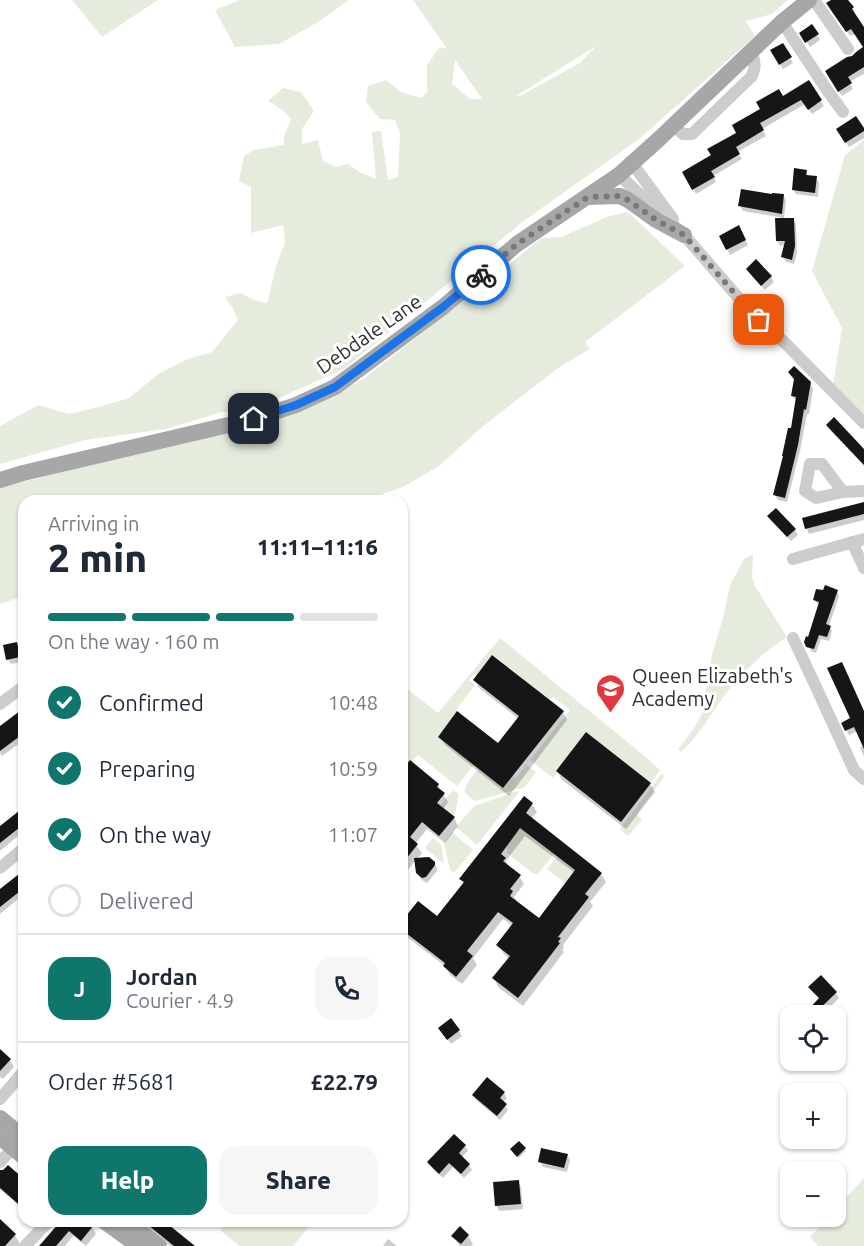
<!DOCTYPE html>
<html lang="en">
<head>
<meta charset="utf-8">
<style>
  :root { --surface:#fff; --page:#f6f6f7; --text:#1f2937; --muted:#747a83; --line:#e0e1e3; --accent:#0f766e }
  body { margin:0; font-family:Ubuntu,sans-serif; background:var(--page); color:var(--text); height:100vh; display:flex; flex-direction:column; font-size:22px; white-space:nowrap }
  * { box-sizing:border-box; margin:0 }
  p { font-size:20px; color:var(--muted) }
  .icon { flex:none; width:33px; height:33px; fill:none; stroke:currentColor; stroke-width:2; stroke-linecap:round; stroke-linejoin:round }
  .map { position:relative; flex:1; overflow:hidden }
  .side { position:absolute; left:18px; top:495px; width:390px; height:732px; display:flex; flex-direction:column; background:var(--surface); border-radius:18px; box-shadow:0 2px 4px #0004 }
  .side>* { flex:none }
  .controls { position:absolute; left:780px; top:1005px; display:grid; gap:12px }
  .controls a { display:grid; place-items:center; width:66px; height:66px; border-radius:12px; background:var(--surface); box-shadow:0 2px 4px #0004; font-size:30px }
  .pin { position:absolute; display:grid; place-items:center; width:51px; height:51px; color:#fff; margin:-26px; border-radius:12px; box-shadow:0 3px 9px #0006 }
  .courier { position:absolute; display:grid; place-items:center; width:60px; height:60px; margin:-30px; border:4px solid #1a73e8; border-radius:50%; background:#fff; color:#222; box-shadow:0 2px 8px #0007 }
  .summary em { font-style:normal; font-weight:800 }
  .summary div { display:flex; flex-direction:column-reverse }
  .summary { display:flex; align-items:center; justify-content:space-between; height:102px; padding:0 30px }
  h1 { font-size:39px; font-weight:800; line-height:45px }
  .bar { display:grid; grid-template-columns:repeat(4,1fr); gap:9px 6px; align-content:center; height:72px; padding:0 30px }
  .bar i { height:8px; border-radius:4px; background:var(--line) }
  .bar .active { background:var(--accent) }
  .bar p { grid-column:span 4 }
  .line { display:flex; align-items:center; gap:15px; padding:0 30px; border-top:2px solid var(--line) }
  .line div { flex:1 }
  .round { display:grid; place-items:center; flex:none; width:63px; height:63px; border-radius:18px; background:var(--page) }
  ol { padding:0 30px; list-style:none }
  li { display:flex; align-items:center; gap:18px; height:66px }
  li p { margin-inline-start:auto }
  li .icon { padding:6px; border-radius:50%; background:var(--accent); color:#fff; stroke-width:4 }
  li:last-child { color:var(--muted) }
  li i { width:33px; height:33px; border:3px solid var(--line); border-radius:50% }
  .cta { display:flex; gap:12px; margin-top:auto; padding:12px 30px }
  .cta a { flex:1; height:69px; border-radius:18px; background:var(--accent); color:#fff; font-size:24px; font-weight:800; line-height:69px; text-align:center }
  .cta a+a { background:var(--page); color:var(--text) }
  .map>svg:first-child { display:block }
  .green { fill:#e5ecde; fill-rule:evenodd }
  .shadow { fill:#0003; fill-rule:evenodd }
  .building { fill:#161616; fill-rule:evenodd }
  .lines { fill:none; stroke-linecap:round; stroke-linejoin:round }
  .minor { stroke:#ccc; stroke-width:12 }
  .major { stroke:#a7a7a7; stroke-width:16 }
  .done { stroke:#787878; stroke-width:6; stroke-dasharray:0 10.8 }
  .route { stroke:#1a73e8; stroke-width:8 }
  .labels { text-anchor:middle; stroke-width:6; stroke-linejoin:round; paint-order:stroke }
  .street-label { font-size:20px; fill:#2f2f2f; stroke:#fff }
  .poi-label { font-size:20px; fill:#2f2f2f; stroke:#fff; text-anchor:start }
</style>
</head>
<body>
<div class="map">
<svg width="864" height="1246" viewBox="0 0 864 1246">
  <rect width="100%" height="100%" fill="#fff"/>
  <g class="green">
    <polygon points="72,0 158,0 102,37"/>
    <polygon points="240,0 349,0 318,22 279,44 235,47 215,10"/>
    <path d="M413,0H788L772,14L746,21L755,36L639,139L525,220L344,369L252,410L222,412L166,429L85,440L0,464V426L38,405L69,414L98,407L129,398L157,375L185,360L212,352L238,320L233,309L225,297L241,293L253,300L267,303L277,263L285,243L283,225L251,233V187L239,181L244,156L254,150L284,145V136L291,119L283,110L268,101L283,88L301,92L314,111L302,129V144L318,140L323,161L337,167L348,164L361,173L376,179L372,132L381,131L388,180L398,177L400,133L395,120L380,119L366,102L368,86L386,80L401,92L421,98L427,92V65L440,47L447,49ZM596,46L580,63L522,95L516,96ZM455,60L482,99H470L452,84Z"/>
    <polygon points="864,140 864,415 833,385 842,328 812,271 845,155"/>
    <polygon points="628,212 685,266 585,342 590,349 558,368 482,427 439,466 403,487 362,501 24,501 24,596 0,604 0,488 310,407 365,378 542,238 561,237 609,216"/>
    <path d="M753,554L752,577L755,586L787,637C760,654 738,677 719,703C707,720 697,738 681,752L678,749L695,727L702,713L712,655L724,614L730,585L744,559Z"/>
    <polygon points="500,638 647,758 660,770 651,783 586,732 556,771 557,772 553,778 530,760 570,710 553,697 550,700 493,655 476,676 474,674 469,680 475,685 456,710 457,711 438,737 474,765 457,786 418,755 412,762 409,761 402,770 402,685 438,713"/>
    <polygon points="526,765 536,772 525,787 475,801 464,792 468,782 478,769 503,788 513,776 516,778"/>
    <polygon points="662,773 664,777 637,814 642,820 628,836 620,829"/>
    <polygon points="453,790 459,794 455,814 453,816 440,806"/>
    <polygon points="517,791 519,792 477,845 456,827 474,806"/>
    <polygon points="520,828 554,854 538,874 534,874 507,853 507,845"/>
    <polygon points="452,832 473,850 454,873 450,870 444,842"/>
    <polygon points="433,838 441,845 444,864 425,848"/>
    <polygon points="557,857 575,870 565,883 547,869"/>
    <polygon points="864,1178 864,1246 818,1246 810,1237 829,1217 836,1216 836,1209"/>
    <polygon points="228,1221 310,1221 312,1223 293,1246 239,1246 220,1230"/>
  </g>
  <g class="shadow">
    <polygon points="834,0 847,0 855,13 854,14 864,30 864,47 855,34 850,36 831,9"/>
    <polygon points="812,26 820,40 810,47 801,33"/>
    <polygon points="782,45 793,63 783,69 772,51"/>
    <polygon points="864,63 864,74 849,82 853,89 842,96 829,77"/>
    <polygon points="808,82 824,106 812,114 805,104 762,129 766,136 737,152 742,159 713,176 716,182 696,194 684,172 713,156 738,133"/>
    <polygon points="838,130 864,130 864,138 849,147"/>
    <polygon points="806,171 809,177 816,178 819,183 818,197 796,194 793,189"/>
    <polygon points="783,195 786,200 784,219 793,219 796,224 797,252 794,264 786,262 783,257 786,245 780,246 777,241 784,218 743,211 740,206"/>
    <polygon points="738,227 748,245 730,255 721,237"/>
    <polygon points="747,269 771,277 774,282 765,290 750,274"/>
    <polygon points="789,373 810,383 813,389 809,414 807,414 800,451 787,502 778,500 775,495 792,430 796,401 793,396 795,381"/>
    <polygon points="828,426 864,450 864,466 831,431"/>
    <polygon points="864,503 864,520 809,534 807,529 804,519"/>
    <polygon points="769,516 795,530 798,535 791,541 772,521"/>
    <polygon points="837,591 839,596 829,626 832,631 829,641 821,639 816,653 811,651 806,642 808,639 820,605 817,604 815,599"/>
    <polygon points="16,644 19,649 22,662 11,664 8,659"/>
    <polygon points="475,680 563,712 567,720 509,796 445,745 440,737 498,746 519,719 479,688"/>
    <polygon points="23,708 24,740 2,756 0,753 0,728"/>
    <polygon points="864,713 864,757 860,747 864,746 858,731 849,735 843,723"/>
    <polygon points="557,771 650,784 655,792 626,829 562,780"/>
    <polygon points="402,773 438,785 448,802 443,809 454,818 458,826 445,843 427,829 415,844 422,853 417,859 434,863 437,868 437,871 428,882 426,883 421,879 417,873 416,860 402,877"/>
    <path d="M532,804L537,812L531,819L601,874L606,882L590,902L593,906L563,945L564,948L562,950L564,952L523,1006L498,987L494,978L509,959L503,953L498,945L513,926L503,919L473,958L477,965L462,984L450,975L445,966L404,935L402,931V923L438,918L464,884L461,879ZM525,836L575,873L539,920L516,902L517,901L514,897L524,884L519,876L509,867L506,861Z"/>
    <polygon points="24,809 24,831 0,851 0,828"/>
    <polygon points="24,871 24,894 0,914 0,891"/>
    <polygon points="810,987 836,993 839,998 821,1016 811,1016 809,1011 820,999"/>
    <polygon points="451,1020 462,1036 451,1044 443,1033"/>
    <polygon points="0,1055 10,1060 14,1067 3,1079 0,1077"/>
    <polygon points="504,1093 507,1098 503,1103 508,1110 500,1120 476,1100 473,1095"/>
    <polygon points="24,1102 24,1112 20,1106"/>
    <polygon points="465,1146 468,1151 461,1158 469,1165 472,1170 464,1178 453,1167 443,1178 432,1168 429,1163"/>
    <polygon points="525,1149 526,1151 519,1158 513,1152"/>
    <polygon points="567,1155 570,1160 567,1172 543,1167 540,1162"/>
    <polygon points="0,1172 24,1181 24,1210 0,1189"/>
    <polygon points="518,1182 521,1187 523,1209 499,1211 496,1205"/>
    <polygon points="0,1221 15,1235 21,1246 0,1246"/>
    <polygon points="62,1221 84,1221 92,1227 96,1234 86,1246 73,1236 65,1246 41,1246"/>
    <polygon points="144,1221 162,1221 193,1246 170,1246 147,1227"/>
    <polygon points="460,1229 468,1236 473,1244 471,1246 460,1246 458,1244 453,1236"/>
    <polygon points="388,1239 397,1246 383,1246"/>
  </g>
  <g class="building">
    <polygon points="831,0 848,0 854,7 852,9 864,27 864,67 848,77 852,83 838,92 825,71 847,57 852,56 856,52 863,47 851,29 846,32 826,3"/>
    <polygon points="812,24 819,34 805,43 799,33"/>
    <polygon points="783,43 792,57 779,65 770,50"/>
    <polygon points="809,80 822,100 808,110 801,100 760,123 764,130 736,147 740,154 711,171 715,177 692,190 682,172 711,155 707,149 736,133 732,125 760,109 756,102 779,89 783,96"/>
    <polygon points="856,116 864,128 864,131 845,143 836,129"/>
    <polygon points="794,168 807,170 806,175 817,176 815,193 792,190"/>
    <polygon points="741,189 772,194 772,193 784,194 782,214 738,206"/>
    <polygon points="775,218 794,218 795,246 792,260 781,257 785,241 776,241"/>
    <polygon points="739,225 746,240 726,250 719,236"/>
    <polygon points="756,259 772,276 761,286 746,269"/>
    <polygon points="794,366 811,382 806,410 804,409 798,445 785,498 773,495 783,456 782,456 788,428 791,428 796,397 791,396 794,379 788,372"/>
    <polygon points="834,417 864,449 864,465 826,425"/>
    <polygon points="864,502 864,514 805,529 802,518"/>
    <polygon points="776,508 796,529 787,537 767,516"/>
    <polygon points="825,585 838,590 826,624 831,626 827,637 819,635 814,649 806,647 804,642 806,636 808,637 819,602 813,600 816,589 823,590"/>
    <polygon points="17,642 20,657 6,660 3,645"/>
    <polygon points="492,655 564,711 503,788 438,737 457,711 498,743 519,716 473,680"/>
    <polygon points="842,662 864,711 864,749 854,727 845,731 841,723 850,718 827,668"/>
    <polygon points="24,708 24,733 0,751 0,726"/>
    <polygon points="586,732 651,783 621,822 556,771"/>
    <polygon points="410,760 439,784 437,787 445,793 437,803 455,817 439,836 422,822 410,837 418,844 402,864 402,770"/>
    <path d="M524,796L533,803L526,813L602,873L585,894L589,897L558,937L561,938L558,942L560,943L518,998L492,978L510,956L496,945L513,923L498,912L467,951L473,956L456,977L443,966L445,963L402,930V921L418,901L437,916L464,882L459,879ZM520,828L575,870L539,918L510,896L513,891L510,889L521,875L503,861L506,858L501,854Z"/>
    <polygon points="24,807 24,824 0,843 0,826"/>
    <polygon points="429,857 435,862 435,865 426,877 422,878 416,873 414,858"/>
    <polygon points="24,870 24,888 0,907 0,889"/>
    <polygon points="821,975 837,992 812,1016 807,1011 819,998 808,987"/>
    <polygon points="451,1018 460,1030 447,1040 438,1028"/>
    <polygon points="0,1049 11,1059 0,1071"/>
    <polygon points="487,1077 505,1092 500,1098 507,1104 497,1116 472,1095"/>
    <polygon points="454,1134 466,1145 459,1153 470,1164 461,1174 449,1163 439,1174 427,1162"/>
    <polygon points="519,1141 526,1148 517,1157 510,1149"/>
    <polygon points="541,1148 568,1154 564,1168 538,1162"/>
    <polygon points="8,1165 24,1179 24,1209 0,1188 0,1170 3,1170"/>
    <polygon points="519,1180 521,1204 495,1206 493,1182"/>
    <polygon points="0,1219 16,1234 5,1246 0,1246"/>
    <polygon points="57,1221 87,1221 93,1226 81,1241 69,1231 56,1246 39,1246 59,1223"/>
    <polygon points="143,1221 164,1221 195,1246 174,1246"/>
    <polygon points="460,1226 469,1235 461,1244 451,1236"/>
  </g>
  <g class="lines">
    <g class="minor">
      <polyline points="814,0 848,49"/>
      <polyline points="782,22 827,90 843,112"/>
      <path d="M673,125L683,134H692L752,76C756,66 755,61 751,52"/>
      <polyline points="632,163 673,219"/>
      <polyline points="619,175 684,235 749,310 786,344 864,423"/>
      <polyline points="843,492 822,464 810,464 805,491 816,498 843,492 864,491"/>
      <polyline points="852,542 864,568"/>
      <polyline points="793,559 864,539"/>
      <polyline points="793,638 817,689 854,770 864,779"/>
      <polyline points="0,704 24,686"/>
      <polyline points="0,868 24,848"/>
      <polyline points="0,1099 24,1071"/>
      <polyline points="0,1162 13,1148"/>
      <polyline points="25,1246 49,1221"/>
    </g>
    <g class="major">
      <polyline points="588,197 620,196 628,200 656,220 684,235"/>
      <polyline points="0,480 23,473 254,419 296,405 335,387 443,307 517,244 619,175 659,139 782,22 809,0"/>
      <polyline points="0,1118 24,1138"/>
      <polyline points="0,1137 24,1157"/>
      <polyline points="104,1221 138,1246"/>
      <polyline points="126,1221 159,1246"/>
    </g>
  </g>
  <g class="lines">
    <polyline class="done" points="481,275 517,244 588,197 620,196 628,200 656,220 684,235 749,310 759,320"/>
    <polyline class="route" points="254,419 296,405 335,387 443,307 481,275"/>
  </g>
  <defs>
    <symbol id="school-pin" viewBox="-11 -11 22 30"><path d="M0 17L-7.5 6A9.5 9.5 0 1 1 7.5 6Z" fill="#e0383d" stroke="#fff"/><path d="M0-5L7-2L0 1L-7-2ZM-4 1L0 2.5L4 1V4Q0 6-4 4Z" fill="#fff"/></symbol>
  </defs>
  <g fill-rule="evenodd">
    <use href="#school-pin" x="594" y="672" width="33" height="45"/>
  </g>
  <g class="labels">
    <g class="street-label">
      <text transform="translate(369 334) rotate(-35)" y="7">Debdale Lane</text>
    </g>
    <g class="poi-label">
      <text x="632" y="683">Queen Elizabeth's<tspan x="632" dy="23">Academy</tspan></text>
    </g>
  </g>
</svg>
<div class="controls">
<a><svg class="icon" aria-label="locate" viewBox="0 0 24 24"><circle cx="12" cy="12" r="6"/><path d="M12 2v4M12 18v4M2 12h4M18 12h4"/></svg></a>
<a>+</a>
<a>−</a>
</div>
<div class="pin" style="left:759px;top:320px;background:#ea580c"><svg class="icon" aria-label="bag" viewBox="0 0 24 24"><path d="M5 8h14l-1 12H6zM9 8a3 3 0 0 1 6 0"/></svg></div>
<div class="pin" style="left:254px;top:419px;background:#1f2937"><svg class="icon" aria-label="home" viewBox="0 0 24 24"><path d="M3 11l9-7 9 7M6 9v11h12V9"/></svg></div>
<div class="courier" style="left:481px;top:275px"><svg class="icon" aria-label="bike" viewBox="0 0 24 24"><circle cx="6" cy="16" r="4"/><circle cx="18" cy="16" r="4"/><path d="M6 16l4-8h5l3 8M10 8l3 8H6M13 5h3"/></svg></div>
<section class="side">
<div class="summary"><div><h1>2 min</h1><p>Arriving in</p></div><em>11:11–11:16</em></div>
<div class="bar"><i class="active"></i><i class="active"></i><i class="active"></i><i></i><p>On the way · 160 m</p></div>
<ol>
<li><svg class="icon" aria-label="check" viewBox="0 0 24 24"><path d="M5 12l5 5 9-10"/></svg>Confirmed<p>10:48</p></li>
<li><svg class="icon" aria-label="check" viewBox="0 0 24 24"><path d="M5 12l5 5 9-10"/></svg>Preparing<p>10:59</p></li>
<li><svg class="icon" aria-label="check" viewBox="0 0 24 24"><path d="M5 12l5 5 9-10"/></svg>On the way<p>11:07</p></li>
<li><i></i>Delivered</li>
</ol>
<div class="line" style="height:108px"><b class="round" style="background:var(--accent);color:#fff">J</b><div><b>Jordan</b><p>Courier · 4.9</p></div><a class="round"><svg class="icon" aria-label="phone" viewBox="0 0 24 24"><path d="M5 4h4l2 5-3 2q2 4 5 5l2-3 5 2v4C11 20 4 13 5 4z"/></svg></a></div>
<div class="line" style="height:78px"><div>Order #5681</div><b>£22.79</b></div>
<div class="cta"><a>Help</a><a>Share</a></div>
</section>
</div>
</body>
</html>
